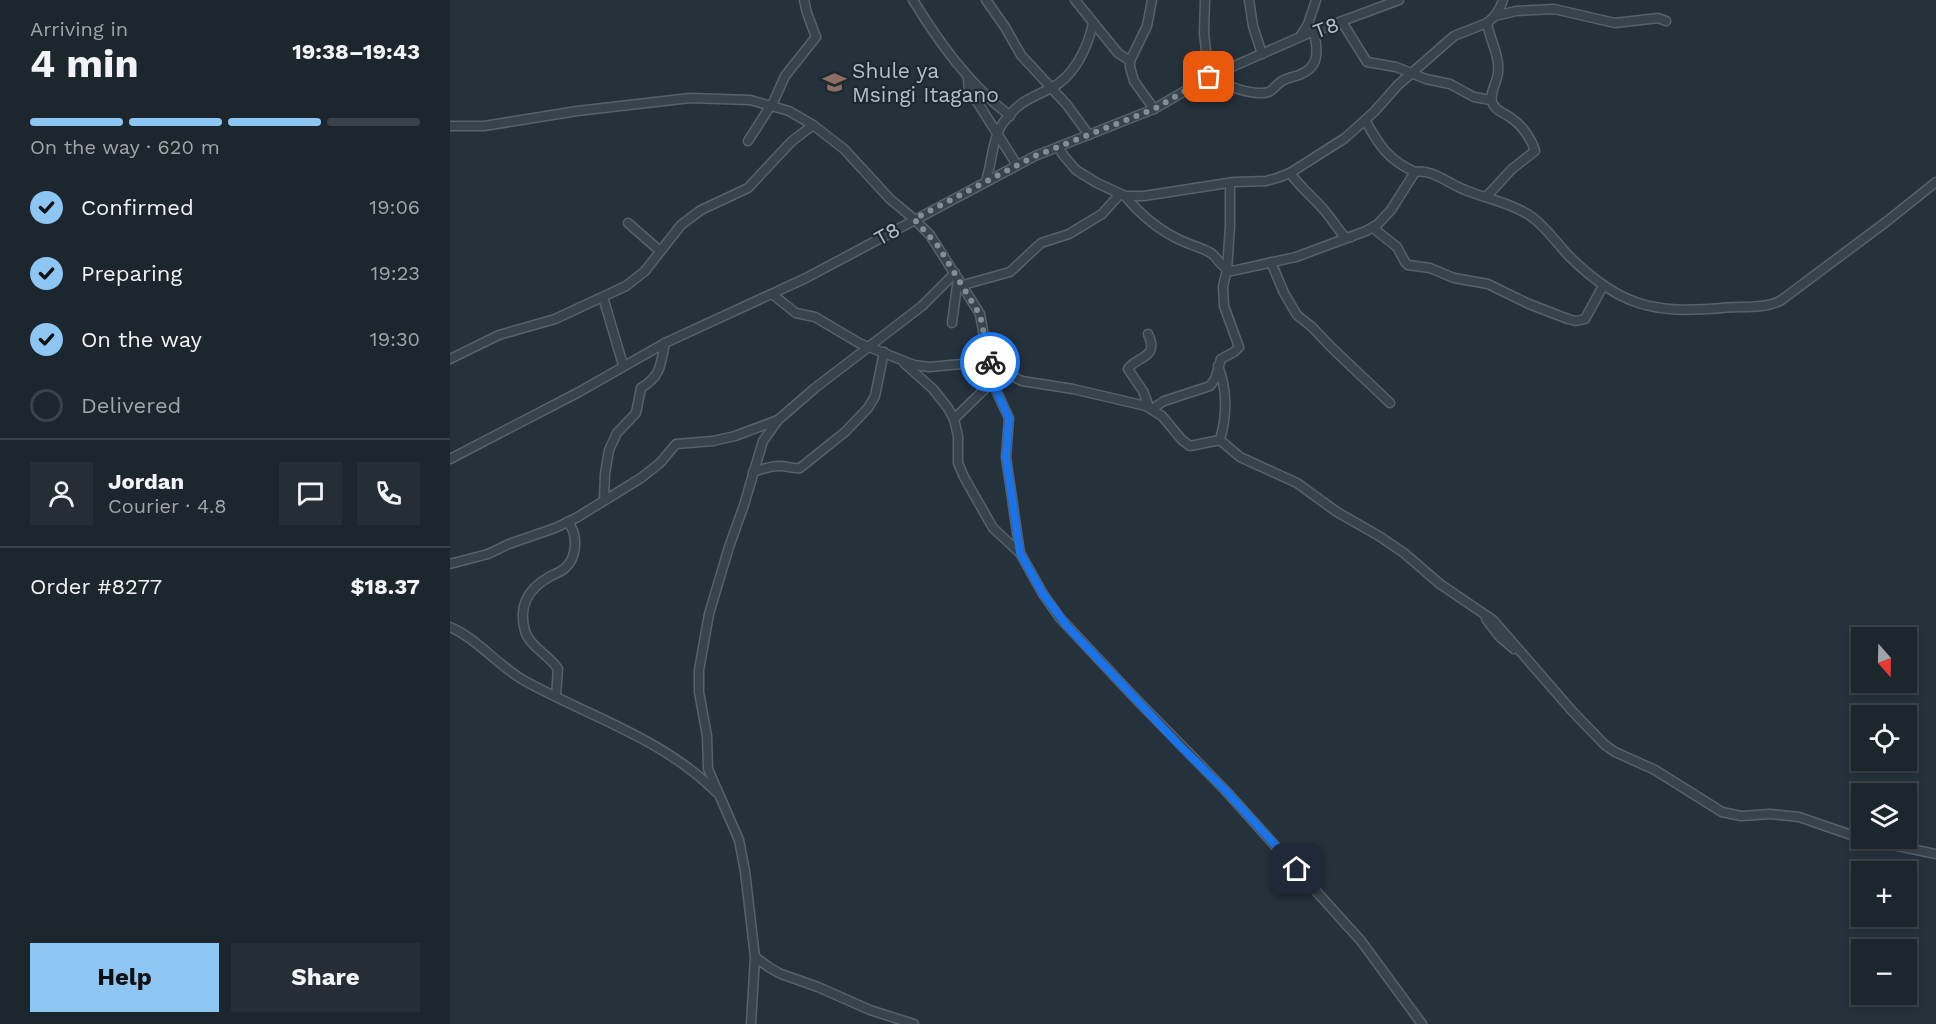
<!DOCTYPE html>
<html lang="en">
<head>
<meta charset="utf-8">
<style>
  :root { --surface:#1c262d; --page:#252e35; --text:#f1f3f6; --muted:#a0a5aa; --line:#3a4349; --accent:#8dc5f3 }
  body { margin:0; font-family:"Work Sans",sans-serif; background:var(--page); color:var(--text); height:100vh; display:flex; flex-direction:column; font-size:22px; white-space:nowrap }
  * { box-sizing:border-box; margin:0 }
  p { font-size:20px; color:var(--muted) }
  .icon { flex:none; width:33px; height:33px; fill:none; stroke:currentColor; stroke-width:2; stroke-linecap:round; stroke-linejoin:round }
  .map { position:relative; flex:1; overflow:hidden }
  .side { display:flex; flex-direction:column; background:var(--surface); width:450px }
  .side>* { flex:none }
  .needle { width:39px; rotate:160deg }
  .fabs { position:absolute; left:1401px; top:627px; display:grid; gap:12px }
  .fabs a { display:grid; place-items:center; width:66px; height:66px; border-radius:0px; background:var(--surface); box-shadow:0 3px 9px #0003,0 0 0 2px var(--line); font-size:30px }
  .pin { position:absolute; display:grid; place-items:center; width:51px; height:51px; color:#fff; margin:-26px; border-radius:12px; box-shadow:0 3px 9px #0006 }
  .courier { position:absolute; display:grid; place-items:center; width:60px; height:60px; margin:-30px; border:4px solid #1a73e8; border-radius:50%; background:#fff; color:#222; box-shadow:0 2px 8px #0007 }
  .summary em { font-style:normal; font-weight:700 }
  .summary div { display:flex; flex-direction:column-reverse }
  .summary { display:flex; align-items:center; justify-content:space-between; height:102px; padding:0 30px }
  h1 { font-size:39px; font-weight:700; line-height:45px }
  .bar { display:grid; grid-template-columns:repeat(4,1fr); gap:9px 6px; align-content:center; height:72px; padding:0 30px }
  .bar i { height:8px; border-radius:4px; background:var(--line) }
  .bar .active { background:var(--accent) }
  .bar p { grid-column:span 4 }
  .line { display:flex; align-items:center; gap:15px; padding:0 30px; border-top:2px solid var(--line) }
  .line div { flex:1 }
  .round { display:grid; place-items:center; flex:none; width:63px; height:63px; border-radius:0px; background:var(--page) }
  ol { padding:0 30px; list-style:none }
  li { display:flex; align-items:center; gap:18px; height:66px }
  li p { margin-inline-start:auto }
  li .icon { padding:6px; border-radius:50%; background:var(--accent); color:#111; stroke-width:4 }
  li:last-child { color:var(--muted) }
  li i { width:33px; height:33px; border:3px solid var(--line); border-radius:50% }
  .button { display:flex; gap:12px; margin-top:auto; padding:12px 30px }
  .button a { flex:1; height:69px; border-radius:0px; background:var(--accent); color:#111; font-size:24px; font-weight:700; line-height:69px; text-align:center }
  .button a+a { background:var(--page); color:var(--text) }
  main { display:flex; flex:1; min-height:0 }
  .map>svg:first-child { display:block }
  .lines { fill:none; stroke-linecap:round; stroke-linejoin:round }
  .minor-casing { stroke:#56626a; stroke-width:11 }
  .minor { stroke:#38444c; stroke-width:8 }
  .done { stroke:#828e96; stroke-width:6; stroke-dasharray:0 10.8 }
  .route { stroke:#1a73e8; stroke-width:8 }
  .labels { text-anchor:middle; stroke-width:4.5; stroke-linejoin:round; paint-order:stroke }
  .street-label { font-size:21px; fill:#b4bfc7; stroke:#1d2931 }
  .poi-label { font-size:21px; fill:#b4bfc7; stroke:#1d2931; text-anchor:start }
</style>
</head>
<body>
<main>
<section class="side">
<div class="summary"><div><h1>4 min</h1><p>Arriving in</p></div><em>19:38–19:43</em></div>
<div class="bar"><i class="active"></i><i class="active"></i><i class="active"></i><i></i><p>On the way · 620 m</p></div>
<ol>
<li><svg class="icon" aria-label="check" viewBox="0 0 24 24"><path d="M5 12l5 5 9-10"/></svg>Confirmed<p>19:06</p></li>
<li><svg class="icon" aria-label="check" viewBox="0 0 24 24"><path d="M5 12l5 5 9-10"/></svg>Preparing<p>19:23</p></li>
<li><svg class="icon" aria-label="check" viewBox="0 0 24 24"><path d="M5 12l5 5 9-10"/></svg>On the way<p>19:30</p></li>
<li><i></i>Delivered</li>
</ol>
<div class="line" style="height:108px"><a class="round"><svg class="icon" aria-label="person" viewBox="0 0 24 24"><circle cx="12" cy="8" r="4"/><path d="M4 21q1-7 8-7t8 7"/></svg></a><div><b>Jordan</b><p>Courier · 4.8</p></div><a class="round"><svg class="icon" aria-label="chat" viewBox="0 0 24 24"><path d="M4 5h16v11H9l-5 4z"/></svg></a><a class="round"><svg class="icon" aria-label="phone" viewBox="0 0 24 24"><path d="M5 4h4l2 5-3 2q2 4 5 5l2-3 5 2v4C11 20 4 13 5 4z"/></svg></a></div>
<div class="line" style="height:78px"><div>Order #8277</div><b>$18.37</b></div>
<div class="button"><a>Help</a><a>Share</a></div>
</section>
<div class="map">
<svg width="1486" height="1024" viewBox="0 0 1486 1024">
  <rect width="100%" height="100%" fill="#25323c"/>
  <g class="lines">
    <defs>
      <g id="minor">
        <path d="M463,0C490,44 519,84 560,116"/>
        <polyline points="536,0 555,27 571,55 617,105 639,135"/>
        <polyline points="625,0 668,53 680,61"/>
        <polyline points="702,0 697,26 680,61 680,67 684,81 704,109"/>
        <path d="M755,0L754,33L759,77C774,84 791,92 808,93C824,94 821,88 832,81C837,78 843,77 849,75C870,67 868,51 864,32"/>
        <polyline points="799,0 803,26 812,54"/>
        <polyline points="1045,16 1066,11 1104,9 1165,23 1208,18 1216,21"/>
        <polyline points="892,22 917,62 946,67 976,79 1000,84 1024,97 1041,100"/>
        <polyline points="850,37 858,24 866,0"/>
        <polyline points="518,79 519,89 567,165"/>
        <polyline points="322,105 335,76 366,37 357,13 354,0"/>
        <path d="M915,120C929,145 938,160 965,172"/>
        <polyline points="0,126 34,126 127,111 240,98 300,100 339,111 363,125 394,149 440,199 464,219 480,235 530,314 537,353 543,366"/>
        <polyline points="298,141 321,105"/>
        <path d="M608,147L614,156L626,170L647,183L675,196H694L784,182L816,181L827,178L840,173L895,138L924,112L948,85L1004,36L1037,23C1045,17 1050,10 1053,0"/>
        <path d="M840,173C850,187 863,197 874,210C881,218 887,228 895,237H901"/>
        <path d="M536,181C542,163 542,139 553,123C570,100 578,100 601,88C624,77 638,47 643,23"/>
        <path d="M675,196C690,214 709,230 730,240C740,245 751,247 761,253C768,258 772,269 782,271L846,257L916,231L928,224L941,210L965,172C984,169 998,184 1015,190C1037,199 1062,203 1082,217C1097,228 1107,244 1120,257C1170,306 1203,314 1272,308C1291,306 1313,309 1330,301L1436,222L1486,182"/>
        <path d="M1036,197L1062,169L1085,151C1082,140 1072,125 1061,118C1055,113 1047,112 1043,104C1038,96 1047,82 1048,73C1050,56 1040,40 1037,23"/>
        <polyline points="178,223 210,251"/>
        <polyline points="923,228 947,247 955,262 958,265 980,268 1004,278 1038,284 1079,304 1118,319 1126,321 1135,319 1153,286"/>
        <polyline points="821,262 834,293 847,315 862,327 882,348 940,403"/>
        <polyline points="513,285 560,272 591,243 619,234 652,214 670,194"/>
        <polyline points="322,294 346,313 365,317 409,343 464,365 479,367 533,362 572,381 623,389 696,406 712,416 732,440 740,446 770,440 790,457 847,483 887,512 929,536 954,553 990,584 1043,620 1123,712 1155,745 1165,752 1205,770 1272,812 1291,816 1320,814 1349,817 1410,838 1486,854"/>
        <polyline points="153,297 173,365"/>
        <polyline points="502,323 508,278"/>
        <path d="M698,334C710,359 686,356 678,369L693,391L699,407"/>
        <polyline points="0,359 49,335 105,319 176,286 195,271 231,225 251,210 298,188 341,142 363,125"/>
        <polyline points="454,363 483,389 498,408 504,419 508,436 508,463 514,477 543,528 570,553 593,594 610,618 685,698 775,790 911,941 972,1024"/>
        <path d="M768,366C778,391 777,415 770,440"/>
        <polyline points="542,382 559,418 556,457 570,553"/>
        <polyline points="702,409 714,401 760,386 765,379 771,359 784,352 789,347 774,306 773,286 777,270 780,226 780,183"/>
        <polyline points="504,419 542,382 543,375 538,364"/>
        <polyline points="0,459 129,392 215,343 356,278 585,156 704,109 759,77 857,34 949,0"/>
        <path d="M303,472C312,469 320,466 329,466C337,466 343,469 350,468L395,432L418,408L425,396L434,352"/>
        <path d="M154,500L155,474L159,450L167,433L186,413L191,388C212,375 210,365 215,343"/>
        <polyline points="0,564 38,554 59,544 105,528 126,518 191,478 210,463 226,444 263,441 285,436 328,420"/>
        <polyline points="1036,619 1050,637 1064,649"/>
        <path d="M0,627C28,639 48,666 75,681C138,716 214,739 266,792"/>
        <path d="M106,696L108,669C99,655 80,647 75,631C68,606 78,589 99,577C104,574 111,572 115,568C127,558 129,533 117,522"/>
        <polyline points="305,957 320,968 331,974 368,987 420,1010 464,1024"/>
        <polyline points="301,1024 305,957 295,871 289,840 258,769 257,736 249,692 249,670 259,614 279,547 294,505 313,441 328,420 365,388 472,306 505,273"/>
      </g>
    </defs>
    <use href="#minor" class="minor-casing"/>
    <use href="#minor" class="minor"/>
  </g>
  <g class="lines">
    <polyline class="done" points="540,362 530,315 488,246 464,219 585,156 704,109 759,77"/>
    <polyline class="route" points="540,362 543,366 538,364 543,375 542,382 559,418 556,457 570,553 593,594 617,626 729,745 775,790 847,869"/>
  </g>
  <defs>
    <symbol id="school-bare" viewBox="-9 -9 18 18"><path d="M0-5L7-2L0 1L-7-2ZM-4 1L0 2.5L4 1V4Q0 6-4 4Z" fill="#8d6e63" stroke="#1d2931" stroke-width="2.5" paint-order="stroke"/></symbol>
  </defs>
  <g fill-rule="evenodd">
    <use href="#school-bare" x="368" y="66" width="33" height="33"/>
  </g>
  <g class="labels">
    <g class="street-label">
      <text transform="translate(876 28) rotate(-20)" y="7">T8</text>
      <text transform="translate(437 234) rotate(-29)" y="7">T8</text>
    </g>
    <g class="poi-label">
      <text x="402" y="78">Shule ya<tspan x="402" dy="24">Msingi Itagano</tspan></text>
    </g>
  </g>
</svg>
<div class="fabs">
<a><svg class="needle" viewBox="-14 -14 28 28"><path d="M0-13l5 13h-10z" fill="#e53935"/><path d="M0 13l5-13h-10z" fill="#a0a5aa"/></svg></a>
<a><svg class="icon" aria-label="locate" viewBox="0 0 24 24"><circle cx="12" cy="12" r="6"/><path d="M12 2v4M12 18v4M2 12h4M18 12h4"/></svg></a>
<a><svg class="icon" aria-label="layers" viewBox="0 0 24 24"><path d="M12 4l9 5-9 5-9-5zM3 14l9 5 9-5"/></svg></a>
<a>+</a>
<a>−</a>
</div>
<div class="pin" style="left:759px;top:77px;background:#ea580c"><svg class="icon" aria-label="bag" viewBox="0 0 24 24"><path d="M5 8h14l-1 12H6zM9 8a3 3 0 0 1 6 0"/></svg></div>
<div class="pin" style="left:847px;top:869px;background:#1f2937"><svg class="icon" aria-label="home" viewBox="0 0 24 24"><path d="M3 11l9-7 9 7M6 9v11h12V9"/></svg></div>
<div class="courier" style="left:540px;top:362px"><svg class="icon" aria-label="bike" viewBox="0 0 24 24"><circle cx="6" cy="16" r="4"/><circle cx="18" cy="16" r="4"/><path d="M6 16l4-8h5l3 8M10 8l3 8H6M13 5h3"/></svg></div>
</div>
</main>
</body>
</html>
